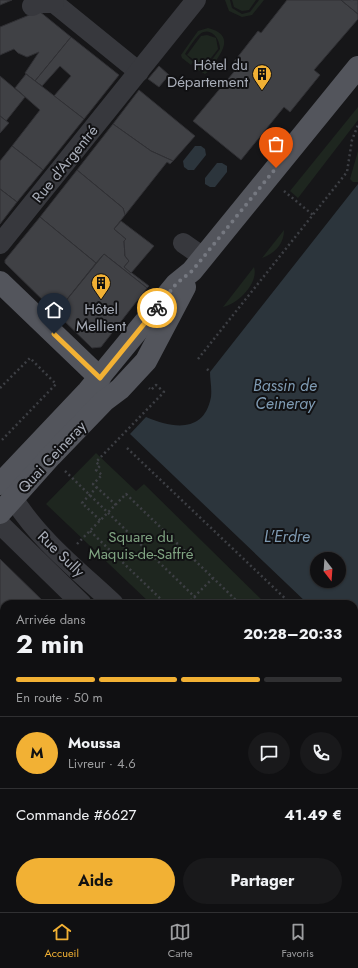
<!DOCTYPE html>
<html lang="fr">
<head>
<meta charset="utf-8">
<style>
  :root { --surface:#101012; --page:#19191b; --text:#f1f3f6; --muted:#9c9d9f; --line:#303032; --accent:#f2b134 }
  body { margin:0; font-family:Jost,sans-serif; background:var(--page); color:var(--text); height:100vh; display:flex; flex-direction:column; font-size:15px; white-space:nowrap }
  * { box-sizing:border-box; margin:0 }
  p { font-size:13px; color:var(--muted) }
  .icon { flex:none; width:22px; height:22px; fill:none; stroke:currentColor; stroke-width:2; stroke-linecap:round; stroke-linejoin:round }
  .map { position:relative; flex:1; overflow:hidden }
  .details { position:absolute; left:0px; top:600px; width:358px; height:312px; display:flex; flex-direction:column; background:var(--surface); border-radius:12px 12px 0 0; box-shadow:0 1px 3px #0004,0 0 0 1px var(--line) }
  .details>* { flex:none }
  .needle { width:26px; rotate:163deg }
  .buttons { position:absolute; left:310px; top:552px; display:grid; gap:8px }
  .buttons a { display:grid; place-items:center; width:36px; height:36px; border-radius:50%; background:var(--surface); box-shadow:0 1px 3px #0004,0 0 0 1px var(--line); font-size:20px }
  .pin { position:absolute; display:grid; place-items:center; width:34px; height:34px; color:#fff; margin:-41px -17px; border-radius:50% 50% 50% 0; rotate:-45deg; box-shadow:0 0 4px #0007 }
  .pin .icon { rotate:45deg }
  .courier { position:absolute; display:grid; place-items:center; width:40px; height:40px; margin:-20px; border:3px solid #f2b134; border-radius:50%; background:#fff; color:#222; box-shadow:0 1px 5px #0007 }
  .overview em { font-style:normal; font-weight:700 }
  .overview div { display:flex; flex-direction:column-reverse }
  .overview { display:flex; align-items:center; justify-content:space-between; height:68px; padding:0 16px }
  h1 { font-size:26px; font-weight:700; line-height:30px }
  .bar { display:grid; grid-template-columns:repeat(4,1fr); gap:6px 4px; align-content:center; height:48px; padding:0 16px }
  .bar i { height:5px; border-radius:3px; background:var(--line) }
  .bar .on { background:var(--accent) }
  .bar p { grid-column:span 4 }
  .line { display:flex; align-items:center; gap:10px; padding:0 16px; border-top:1px solid var(--line) }
  .line div { flex:1 }
  .round { display:grid; place-items:center; flex:none; width:42px; height:42px; border-radius:21px; background:var(--page) }
  .action { display:flex; gap:8px; margin-top:auto; padding:8px 16px }
  .action a { flex:1; height:46px; border-radius:24px; background:var(--accent); color:#111; font-size:16px; font-weight:700; line-height:46px; text-align:center }
  .action a+a { background:var(--page); color:var(--text) }
  .menu { display:flex; justify-content:space-around; align-items:center; height:56px; border-top:1px solid var(--line); background:var(--surface); font-size:11px; color:var(--muted) }
  .menu a { display:grid; justify-items:center; gap:2px }
  .menu .on { color:var(--accent) }
  .map>svg:first-child { display:block }
  .green { fill:#1e261f }
  .water { fill:#2c353c; fill-rule:evenodd }
  .building { fill:#404145; stroke:#303034 }
  .lines { fill:none; stroke-linecap:round; stroke-linejoin:round }
  .path { stroke:#3d3f44; stroke-width:2.5; stroke-dasharray:2 3; stroke-linecap:butt }
  .minor { stroke:#37383d; stroke-width:20 }
  .major { stroke:#53555c; stroke-width:22 }
  .done { stroke:#757880; stroke-width:4; stroke-dasharray:0 7.2 }
  .route { stroke:#f2b134; stroke-width:5 }
  .labels { text-anchor:middle; stroke-width:4; stroke-linejoin:round; paint-order:stroke }
  .poi-label { font-size:15px; fill:#a8adb8; stroke:#111113; text-anchor:end }
  .street-label { font-size:15px; fill:#a8adb8; stroke:#111113 }
  .park-label { font-size:15px; fill:#7fa381; stroke:#111113 }
  .water-label { font-size:16px; font-style:italic; fill:#7f9bb3; stroke:#111113 }
</style>
</head>
<body>
<div class="map">
<svg width="358" height="912" viewBox="0 0 358 912">
  <rect width="100%" height="100%" fill="#161618"/>
  <g class="green">
    <polygon points="225,0 230,0 232,8 242,14 250,12 259,0 264,0 252,15 242,17 229,11"/>
    <polygon points="232,0 256,0 249,10 242,11 234,7"/>
    <path d="M208,28C231,34 226,47 215,62C212,66 210,71 205,74L193,67L195,63L205,69L220,49C220,39 211,26 200,34C194,39 189,48 185,54L193,62L191,65L182,58L181,55L198,31Z"/>
    <polygon points="207,35 216,38 218,49 204,67 187,55 201,36"/>
    <polygon points="358,107 358,120 298,198 290,191"/>
    <polygon points="358,151 358,182 353,182 350,179"/>
    <path d="M284,230C284,244 275,253 262,258Z"/>
    <path d="M254,267C259,283 238,304 223,307Z"/>
    <polygon points="96,453 136,491 144,484 266,604 151,604 46,504"/>
    <polygon points="44,908 58,908 62,912 40,912"/>
  </g>
  <g class="water">
    <polygon points="195,146 201,146 205,149 206,155 194,170 188,170 184,167 183,161"/>
    <polygon points="217,163 222,163 227,166 227,172 215,187 210,187 205,184 205,178"/>
    <path d="M358,184V652L354,648V604H308L130,434L146,417C172,428 204,434 211,397C212,388 210,380 210,372ZM317,559H339V581H317Z"/>
  </g>
  <g class="building">
    <polygon points="0,0 12,0 0,5"/>
    <polygon points="287,0 341,0 358,14 358,19 314,70 320,75 290,112 284,107 241,160 193,121 238,67 233,63 258,31 261,33"/>
    <polygon points="341,0 358,0 358,14"/>
    <polygon points="39,11 71,37 35,81 25,73 39,52 27,57 18,53 14,49 0,55 0,27"/>
    <polygon points="71,37 119,75 84,119 54,96 71,76 60,66 42,86 35,81"/>
    <polygon points="159,66 169,75 159,87 148,79"/>
    <polygon points="26,74 84,119 43,170 12,146 40,110 15,88"/>
    <polygon points="0,76 25,97 6,121 0,116"/>
    <polygon points="139,90 195,136 173,161 151,151 113,124"/>
    <polygon points="0,116 9,123 0,133"/>
    <polygon points="113,124 151,151 173,161 170,164 167,162 125,215 123,208 77,170"/>
    <polygon points="12,146 43,170 17,202 0,189 0,161"/>
    <polygon points="77,170 123,208 125,215 114,229 126,239 124,241 125,256 129,261 124,267 149,286 147,288 104,254 96,263 40,217"/>
    <polygon points="0,189 17,202 0,224"/>
    <polygon points="40,217 96,263 56,313 5,263 5,260"/>
    <polygon points="121,221 154,246 131,273 124,267 129,261 125,256 124,241 126,239 114,229"/>
    <polygon points="104,254 147,288 101,347 92,348 56,313"/>
    <polygon points="0,559 46,604 4,604 4,715 0,712"/>
    <polygon points="0,716 4,719 4,792 0,789"/>
    <polygon points="0,789 4,792 4,844 0,841"/>
    <polygon points="4,880 4,908 44,908 40,912 0,912 0,885"/>
    <polygon points="354,898 358,902 358,912 324,912 320,908 354,908"/>
    <polygon points="147,908 212,908 208,912 143,912"/>
    <polygon points="220,908 265,908 263,912 224,912"/>
    <polygon points="305,908 311,908 314,911 303,912"/>
  </g>
  <g class="lines">
    <g class="path">
      <polyline points="351,0 358,6"/>
      <polyline points="284,191 313,215"/>
      <polyline points="198,359 347,172 352,140 358,125"/>
      <polyline points="207,369 210,372"/>
      <polyline points="0,388 30,358 56,384 0,442"/>
      <polyline points="127,448 291,604"/>
      <polyline points="65,471 202,604"/>
      <polyline points="97,487 82,503 101,521"/>
      <polyline points="116,505 93,484 102,475 96,470 100,466 96,462 164,392 156,385 151,390 149,388"/>
      <polyline points="90,531 166,604"/>
      <polyline points="77,544 126,494 240,604"/>
      <polyline points="187,604 213,578"/>
      <polyline points="354,664 358,669"/>
      <polyline points="354,759 358,763"/>
      <polyline points="97,912 101,908"/>
    </g>
    <g class="minor">
      <polyline points="54,3 139,72"/>
      <polyline points="32,6 38,3 54,3"/>
      <polyline points="183,243 203,257"/>
      <polyline points="0,244 196,0"/>
      <path d="M13,498C39,540 79,571 114,604"/>
      <polyline points="0,524 82,604"/>
      <polyline points="354,804 358,803"/>
      <polyline points="354,869 358,870"/>
      <polyline points="286,912 288,908"/>
    </g>
    <g class="major">
      <polyline points="0,282 100,378"/>
      <polyline points="0,484 88,391 176,284 192,271 358,67"/>
      <polyline points="0,513 51,456 104,401 120,389 146,361 185,287"/>
    </g>
  </g>
  <g class="lines">
    <polyline class="done" points="157,308 176,284 192,271 276,168"/>
    <polyline class="route" points="54,334 100,378 157,308"/>
  </g>
  <defs>
    <symbol id="building-pin" viewBox="-11 -11 22 30"><path d="M0 17L-7.5 6A9.5 9.5 0 1 1 7.5 6Z" fill="#f2b134" stroke="#111113"/><path d="M-4-6H4V6H1V3H-1V6H-4ZM-2.5-4.3h1.7v1.8h-1.7ZM.8-4.3h1.7v1.8H.8ZM-2.5-1h1.7V.8h-1.7ZM.8-1h1.7V.8H.8Z" fill="#111"/></symbol>
  </defs>
  <g fill-rule="evenodd">
    <use href="#building-pin" x="251" y="63" width="22" height="30"/>
    <use href="#building-pin" x="90" y="272" width="22" height="30"/>
  </g>
  <g class="labels">
    <g class="poi-label">
      <text x="248" y="70">Hôtel du<tspan x="248" dy="17">Département</tspan></text>
      <text x="101" y="314" text-anchor="middle">Hôtel<tspan x="101" dy="17">Mellient</tspan></text>
    </g>
    <g class="street-label">
      <text transform="translate(65 164) rotate(-51)" y="5">Rue d'Argentré</text>
      <text transform="translate(52 457) rotate(-47)" y="5">Quai Ceineray</text>
      <text transform="translate(61 554) rotate(44)" y="5">Rue Sully</text>
    </g>
    <g class="park-label">
      <text x="141" y="542">Square du<tspan x="141" dy="17">Maquis-de-Saffré</tspan></text>
    </g>
    <g class="water-label">
      <text x="285" y="391">Bassin de<tspan x="285" dy="18">Ceineray</tspan></text>
      <text x="287" y="542">L'Erdre</text>
    </g>
  </g>
</svg>
<div class="buttons">
<a><svg class="needle" viewBox="-14 -14 28 28"><path d="M0-13l5 13h-10z" fill="#e53935"/><path d="M0 13l5-13h-10z" fill="#9c9d9f"/></svg></a>
</div>
<div class="pin" style="left:276px;top:168px;background:#ea580c"><svg class="icon" aria-label="bag" viewBox="0 0 24 24"><path d="M5 8h14l-1 12H6zM9 8a3 3 0 0 1 6 0"/></svg></div>
<div class="pin" style="left:54px;top:334px;background:#1f2937"><svg class="icon" aria-label="home" viewBox="0 0 24 24"><path d="M3 11l9-7 9 7M6 9v11h12V9"/></svg></div>
<div class="courier" style="left:157px;top:308px"><svg class="icon" aria-label="bike" viewBox="0 0 24 24"><circle cx="6" cy="16" r="4"/><circle cx="18" cy="16" r="4"/><path d="M6 16l4-8h5l3 8M10 8l3 8H6M13 5h3"/></svg></div>
<section class="details">
<div class="overview"><div><h1>2 min</h1><p>Arrivée dans</p></div><em>20:28–20:33</em></div>
<div class="bar"><i class="on"></i><i class="on"></i><i class="on"></i><i></i><p>En route · 50 m</p></div>
<div class="line" style="height:72px"><b class="round" style="background:var(--accent);color:#111">M</b><div><b>Moussa</b><p>Livreur · 4.6</p></div><a class="round"><svg class="icon" aria-label="chat" viewBox="0 0 24 24"><path d="M4 5h16v11H9l-5 4z"/></svg></a><a class="round"><svg class="icon" aria-label="phone" viewBox="0 0 24 24"><path d="M5 4h4l2 5-3 2q2 4 5 5l2-3 5 2v4C11 20 4 13 5 4z"/></svg></a></div>
<div class="line" style="height:52px"><div>Commande #6627</div><b>41.49 €</b></div>
<div class="action"><a>Aide</a><a>Partager</a></div>
</section>
</div>
<nav class="menu">
<a class="on"><svg class="icon" aria-label="home" viewBox="0 0 24 24"><path d="M3 11l9-7 9 7M6 9v11h12V9"/></svg>Accueil</a>
<a><svg class="icon" aria-label="map" viewBox="0 0 24 24"><path d="M3 6l6-2 6 2 6-2v14l-6 2-6-2-6 2zM9 4v14M15 6v14"/></svg>Carte</a>
<a><svg class="icon" aria-label="saved" viewBox="0 0 24 24"><path d="M7 4h10v16l-5-4-5 4z"/></svg>Favoris</a>
</nav>
</body>
</html>
